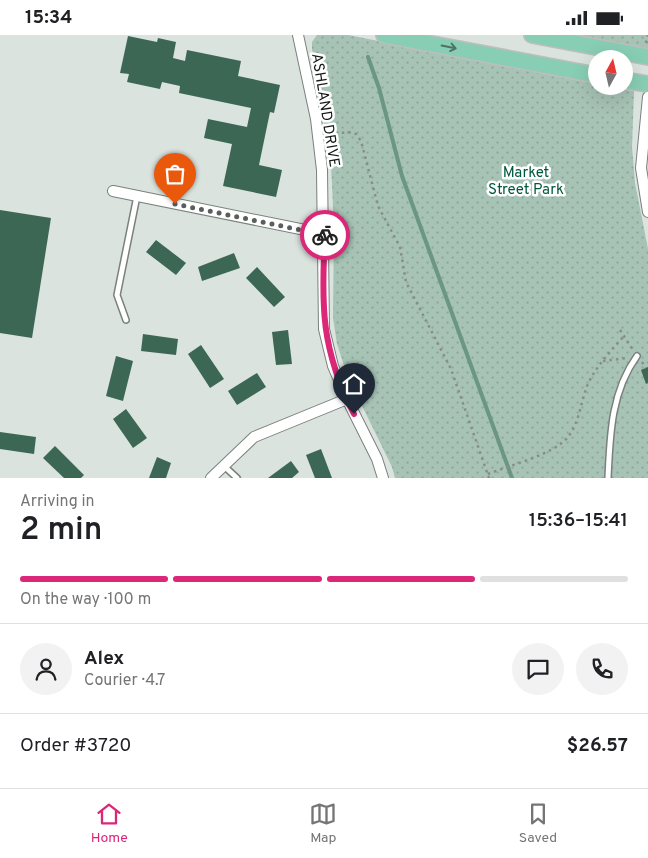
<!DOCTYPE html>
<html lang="en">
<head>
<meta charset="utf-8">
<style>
  :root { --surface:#fff; --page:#f2f2f2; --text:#202124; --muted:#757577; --line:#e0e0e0; --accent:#db2777 }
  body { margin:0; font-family:Overpass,sans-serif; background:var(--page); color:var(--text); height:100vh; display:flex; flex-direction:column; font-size:19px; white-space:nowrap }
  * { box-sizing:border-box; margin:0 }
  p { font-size:16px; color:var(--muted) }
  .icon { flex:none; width:28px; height:28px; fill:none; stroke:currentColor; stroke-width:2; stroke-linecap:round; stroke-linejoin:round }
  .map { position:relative; height:443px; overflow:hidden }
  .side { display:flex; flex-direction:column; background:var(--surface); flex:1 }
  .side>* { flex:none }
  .needle { width:32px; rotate:8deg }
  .controls { position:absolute; left:588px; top:15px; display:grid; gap:10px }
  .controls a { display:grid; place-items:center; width:45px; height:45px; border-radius:50%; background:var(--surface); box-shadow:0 5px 20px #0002; font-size:25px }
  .pin { position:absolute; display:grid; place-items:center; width:42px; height:42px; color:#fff; margin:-51px -21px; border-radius:50% 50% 50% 0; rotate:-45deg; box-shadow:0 0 5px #0007 }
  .pin .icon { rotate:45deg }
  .courier { position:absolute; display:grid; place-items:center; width:50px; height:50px; margin:-25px; border:4px solid #db2777; border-radius:50%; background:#fff; color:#222; box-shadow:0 1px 6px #0007 }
  .head em { font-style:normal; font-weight:600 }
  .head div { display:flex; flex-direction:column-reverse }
  .head { display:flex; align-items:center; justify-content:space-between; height:85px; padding:0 20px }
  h1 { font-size:32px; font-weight:600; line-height:38px }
  .bar { display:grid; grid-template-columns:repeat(4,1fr); gap:8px 5px; align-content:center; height:60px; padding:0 20px }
  .bar i { height:6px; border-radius:4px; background:var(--line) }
  .bar .current { background:var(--accent) }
  .bar p { grid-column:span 4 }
  .line { display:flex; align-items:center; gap:12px; padding:0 20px; border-top:1px solid var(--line) }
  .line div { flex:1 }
  .round { display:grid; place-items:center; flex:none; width:52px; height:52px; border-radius:26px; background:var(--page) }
  .status { display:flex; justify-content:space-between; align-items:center; height:35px; padding:0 25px; background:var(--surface); direction:ltr }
  .status svg { height:14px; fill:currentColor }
  .tab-bar { display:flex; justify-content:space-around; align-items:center; height:70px; border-top:1px solid var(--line); background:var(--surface); font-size:14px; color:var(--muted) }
  .tab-bar a { display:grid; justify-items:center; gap:2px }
  .tab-bar .current { color:var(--accent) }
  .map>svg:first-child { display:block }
  .park { fill:url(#park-dots) }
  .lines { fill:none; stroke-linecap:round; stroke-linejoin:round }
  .stream { stroke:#6a9682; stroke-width:4 }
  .building { fill:#3d6755 }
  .service-casing { stroke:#7a817d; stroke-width:8 }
  .minor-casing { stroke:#7a817d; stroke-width:12 }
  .primary-casing { stroke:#bdbebe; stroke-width:18 }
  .path { stroke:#878d8a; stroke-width:2.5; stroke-dasharray:2.5 4; stroke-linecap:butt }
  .service { stroke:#fff; stroke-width:5 }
  .minor { stroke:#fff; stroke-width:10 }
  .primary { stroke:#88ceb4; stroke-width:15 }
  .oneway { stroke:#4e7366 }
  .done { stroke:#5a5f5d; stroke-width:5; stroke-dasharray:0 9 }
  .route { stroke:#db2777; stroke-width:6 }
  .labels { text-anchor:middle; stroke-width:5; stroke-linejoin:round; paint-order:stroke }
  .street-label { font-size:15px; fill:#151817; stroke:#fff }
  .park-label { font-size:15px; fill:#00593e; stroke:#fff }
</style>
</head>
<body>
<div class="status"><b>15:34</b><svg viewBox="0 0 49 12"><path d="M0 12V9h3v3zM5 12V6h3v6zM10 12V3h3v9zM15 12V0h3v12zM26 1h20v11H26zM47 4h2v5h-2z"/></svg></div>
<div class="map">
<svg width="648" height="443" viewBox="0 0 648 443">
  <defs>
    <pattern id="park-dots" width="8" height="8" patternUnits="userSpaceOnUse" patternTransform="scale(1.25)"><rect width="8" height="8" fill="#a6c3b5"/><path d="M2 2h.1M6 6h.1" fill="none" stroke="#8ea79b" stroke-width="1.8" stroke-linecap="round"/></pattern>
  </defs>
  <rect width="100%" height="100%" fill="#dbe3df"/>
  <g class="park">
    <polygon points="317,0 348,0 596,49 596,51 634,56 632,112 635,148 648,214 648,443 395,443 392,432 347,340 337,309 333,283 334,194 331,128 312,14 312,7"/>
    <polygon points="578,0 648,0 648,13 646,14"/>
  </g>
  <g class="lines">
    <polyline class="stream" points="368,22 379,53 402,141 512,443"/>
  </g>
  <g class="building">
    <polygon points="128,1 157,7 158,3 176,7 173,23 185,26 187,15 241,26 238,41 280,50 274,78 270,77 259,130 282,135 276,162 223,151 232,109 204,103 208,84 247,92 251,73 179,58 180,51 162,47 160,54 127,47 129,39 120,38"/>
    <polygon points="0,175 51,183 32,303 0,298"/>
    <polygon points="156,205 186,228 176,240 146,217"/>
    <polygon points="234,218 240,233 202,246 198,232"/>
    <polygon points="257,232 285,262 274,272 246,243"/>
    <polygon points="288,295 292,329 276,330 272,297"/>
    <polygon points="143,299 178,304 176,320 141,316"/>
    <polygon points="201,310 224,344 210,353 188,319"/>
    <polygon points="116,321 133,326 123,366 106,361"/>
    <polygon points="648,332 648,348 646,349 641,335"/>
    <polygon points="257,338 266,352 237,370 228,356"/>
    <polygon points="126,374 147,403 133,413 113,384"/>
    <polygon points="0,397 36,402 34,419 0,414"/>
    <polygon points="55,411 84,440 81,443 64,443 43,423"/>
    <polygon points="321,414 332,443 315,443 306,420"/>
    <polygon points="157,422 171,428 166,443 149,443"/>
    <polygon points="291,426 299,437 292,443 268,443"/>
  </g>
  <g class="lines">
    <defs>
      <g id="service">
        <polyline points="126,285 117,260 137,161"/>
        <polyline points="224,431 237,443"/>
        <path d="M608,443C610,400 611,357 637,321"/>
      </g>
      <g id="minor">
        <polyline points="298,0 316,84 322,135 324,294 333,331 347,364 377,424 383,443"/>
        <polyline points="648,62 641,133 648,177"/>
        <polyline points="113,156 325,199"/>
        <polyline points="211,443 254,402 347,364"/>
      </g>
      <g id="primary">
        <polyline points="384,0 596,40"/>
        <polyline points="532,0 648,22"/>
        <polyline points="624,45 648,49"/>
      </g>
    </defs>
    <use href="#service" class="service-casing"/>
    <use href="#minor" class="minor-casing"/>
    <use href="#primary" class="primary-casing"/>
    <g class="path">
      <polyline points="646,8 648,0"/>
      <polyline points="329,100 348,97 356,99 361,106 378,171 400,212 406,247 451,334 489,443"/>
      <polyline points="620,295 633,315"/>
      <polyline points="603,326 627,323"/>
      <polyline points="642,327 646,333"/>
      <path d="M488,439C510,430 553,420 568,402C579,388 581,367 587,351C596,331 610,317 624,301"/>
    </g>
    <use href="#service" class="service"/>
    <use href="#minor" class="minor"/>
    <use href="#primary" class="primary"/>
  </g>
  <defs><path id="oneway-shaft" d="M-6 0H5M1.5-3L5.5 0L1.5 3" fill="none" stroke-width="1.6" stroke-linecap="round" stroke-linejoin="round" transform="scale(1.25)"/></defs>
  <use class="oneway" href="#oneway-shaft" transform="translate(449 12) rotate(11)"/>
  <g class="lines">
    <polyline class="done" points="175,169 325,200"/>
    <path class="route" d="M325,200C321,270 321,315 354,379"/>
  </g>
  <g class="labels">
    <g class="street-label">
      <text transform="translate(326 75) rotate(81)" y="5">ASHLAND DRIVE</text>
    </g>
    <g class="park-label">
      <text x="526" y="142">Market<tspan x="526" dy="17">Street Park</tspan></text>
    </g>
  </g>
</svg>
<div class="controls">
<a><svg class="needle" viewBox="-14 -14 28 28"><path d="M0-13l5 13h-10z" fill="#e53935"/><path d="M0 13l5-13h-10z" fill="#757577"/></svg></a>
</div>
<div class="pin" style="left:175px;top:169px;background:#ea580c"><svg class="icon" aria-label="bag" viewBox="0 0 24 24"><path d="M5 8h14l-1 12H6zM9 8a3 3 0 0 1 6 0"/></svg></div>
<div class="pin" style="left:354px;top:379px;background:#1f2937"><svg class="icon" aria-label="home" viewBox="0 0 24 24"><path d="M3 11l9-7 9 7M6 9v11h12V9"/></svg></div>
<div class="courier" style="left:325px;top:200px"><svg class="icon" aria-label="bike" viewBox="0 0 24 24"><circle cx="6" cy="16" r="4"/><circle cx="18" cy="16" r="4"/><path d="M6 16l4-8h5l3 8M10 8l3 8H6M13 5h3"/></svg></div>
</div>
<section class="side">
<div class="head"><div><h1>2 min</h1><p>Arriving in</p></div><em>15:36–15:41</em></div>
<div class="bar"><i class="current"></i><i class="current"></i><i class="current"></i><i></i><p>On the way · 100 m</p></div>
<div class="line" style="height:90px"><a class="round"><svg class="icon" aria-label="person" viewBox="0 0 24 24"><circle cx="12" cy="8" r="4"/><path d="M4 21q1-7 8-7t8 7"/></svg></a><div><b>Alex</b><p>Courier · 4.7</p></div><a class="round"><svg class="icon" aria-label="chat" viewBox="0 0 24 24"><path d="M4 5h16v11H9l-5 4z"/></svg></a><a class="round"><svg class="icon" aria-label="phone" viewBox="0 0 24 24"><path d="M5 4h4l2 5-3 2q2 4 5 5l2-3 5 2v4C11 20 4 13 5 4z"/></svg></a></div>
<div class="line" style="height:65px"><div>Order #3720</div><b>$26.57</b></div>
</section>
<nav class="tab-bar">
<a class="current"><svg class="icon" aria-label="home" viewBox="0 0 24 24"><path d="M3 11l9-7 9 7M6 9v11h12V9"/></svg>Home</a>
<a><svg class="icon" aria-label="map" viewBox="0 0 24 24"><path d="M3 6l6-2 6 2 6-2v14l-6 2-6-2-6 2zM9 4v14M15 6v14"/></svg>Map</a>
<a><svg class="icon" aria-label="saved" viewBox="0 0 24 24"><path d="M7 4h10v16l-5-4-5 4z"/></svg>Saved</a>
</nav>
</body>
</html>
